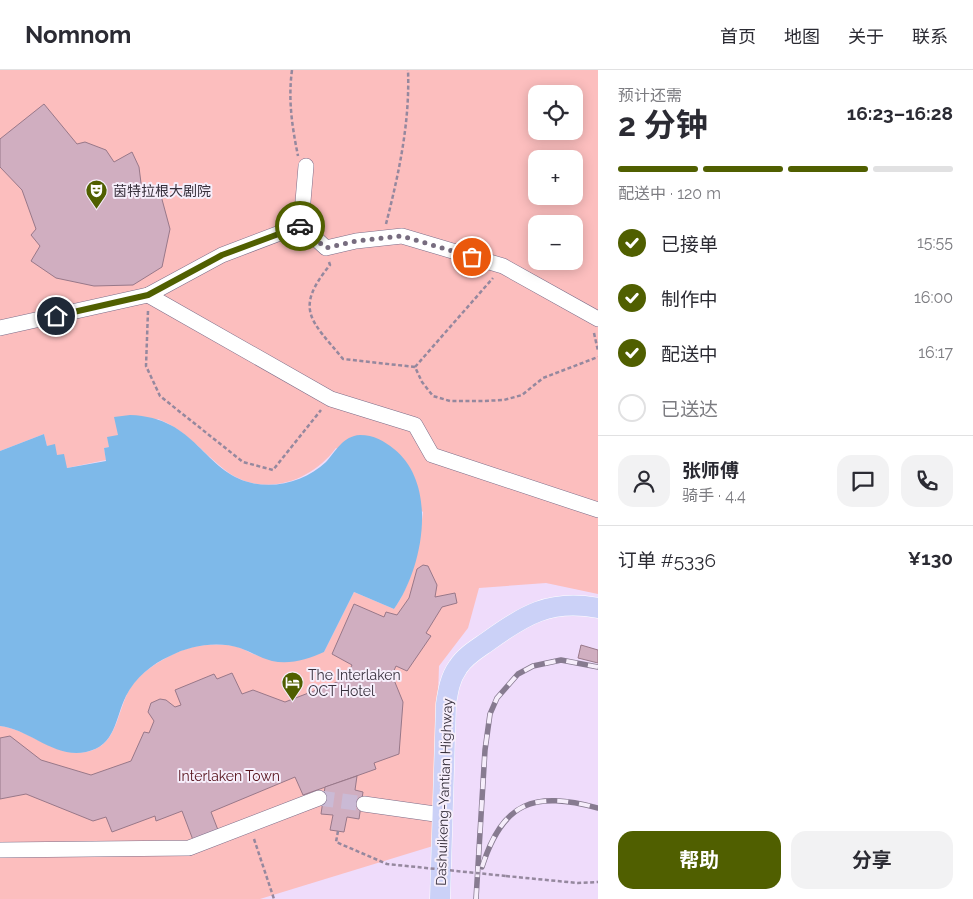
<!DOCTYPE html>
<html lang="zh">
<head>
<meta charset="utf-8">
<style>
  :root { --surface:#fff; --page:#f2f2f3; --text:#2b2b33; --muted:#7c7c81; --line:#e1e1e2; --accent:#505f00 }
  body { margin:0; font-family:Raleway,"Noto Sans SC",sans-serif; background:var(--page); color:var(--text); height:100vh; display:flex; flex-direction:column; font-size:19px; white-space:nowrap }
  * { box-sizing:border-box; margin:0 }
  p { font-size:16px; color:var(--muted) }
  .icon { flex:none; width:28px; height:28px; fill:none; stroke:currentColor; stroke-width:2; stroke-linecap:round; stroke-linejoin:round }
  .map { position:relative; flex:1; overflow:hidden }
  .side { display:flex; flex-direction:column; background:var(--surface); width:375px }
  .side>* { flex:none }
  .controls { position:absolute; left:528px; top:15px; display:grid; gap:10px }
  .controls a { display:grid; place-items:center; width:55px; height:55px; border-radius:10px; background:var(--surface); box-shadow:0 2px 12px #0003; font-size:25px }
  .pin { position:absolute; display:grid; place-items:center; width:42px; height:42px; color:#fff; margin:-21px; border:2px solid #fff; border-radius:50%; box-shadow:0 1px 5px #0007 }
  .courier { position:absolute; display:grid; place-items:center; width:50px; height:50px; margin:-25px; border:4px solid #505f00; border-radius:50%; background:#fff; color:#222; box-shadow:0 1px 6px #0007 }
  .headline em { font-style:normal; font-weight:700 }
  .headline div { display:flex; flex-direction:column-reverse }
  .headline { display:flex; align-items:center; justify-content:space-between; height:85px; padding:0 20px }
  h1 { font-size:32px; font-weight:700; line-height:38px }
  .bar { display:grid; grid-template-columns:repeat(4,1fr); gap:8px 5px; align-content:center; height:60px; padding:0 20px }
  .bar i { height:6px; border-radius:4px; background:var(--line) }
  .bar .on { background:var(--accent) }
  .bar p { grid-column:span 4 }
  .line { display:flex; align-items:center; gap:12px; padding:0 20px; border-top:1px solid var(--line) }
  .line div { flex:1 }
  .round { display:grid; place-items:center; flex:none; width:52px; height:52px; border-radius:15px; background:var(--page) }
  ol { padding:0 20px; list-style:none }
  li { display:flex; align-items:center; gap:15px; height:55px }
  li p { margin-inline-start:auto }
  li .icon { padding:5px; border-radius:50%; background:var(--accent); color:#fff; stroke-width:4 }
  li:last-child { color:var(--muted) }
  li i { width:28px; height:28px; border:2px solid var(--line); border-radius:50% }
  .action { display:flex; gap:10px; margin-top:auto; padding:10px 20px }
  .action a { flex:1; height:58px; border-radius:15px; background:var(--accent); color:#fff; font-size:20px; font-weight:700; line-height:58px; text-align:center }
  .action a+a { background:var(--page); color:var(--text) }
  header { display:flex; align-items:center; gap:30px; box-sizing:border-box; height:70px; padding:0 25px; background:var(--surface); border-bottom:1px solid var(--line) }
  header strong { font-size:24px }
  nav { display:flex; gap:28px; margin-inline-start:auto; font-size:18px }
  main { display:flex; flex:1; min-height:0 }
  .map>svg:first-child { display:block }
  .green { fill:#fcbebe; fill-rule:evenodd }
  .water { fill:#7eb9e9 }
  .building { fill:#d0aec0; stroke:#987889 }
  .lines { fill:none; stroke-linecap:round; stroke-linejoin:round }
  .minor-tunnel { stroke:#cabad5; stroke-width:15; stroke-dasharray:15 8; stroke-linecap:butt }
  .minor-casing { stroke:#7c6c88; stroke-width:16 }
  .major-casing { stroke:#fff; stroke-width:21 }
  .path { stroke:#95889e; stroke-width:2.5; stroke-dasharray:4 2.5; stroke-linecap:butt }
  .minor { stroke:#fff; stroke-width:15 }
  .major { stroke:#cbd1f7; stroke-width:20 }
  .rail-casing { stroke:#877b90; stroke-width:5.5 }
  .rail { stroke:#f6eefb; stroke-width:4; stroke-dasharray:11; stroke-linecap:butt }
  .path-bridge { stroke:#95889e; stroke-width:2.5; stroke-dasharray:4 2.5; stroke-linecap:butt }
  .done { stroke:#776c7f; stroke-width:5; stroke-dasharray:0 9 }
  .route { stroke:#505f00; stroke-width:6 }
  .labels { text-anchor:middle; stroke-width:4; stroke-linejoin:round; paint-order:stroke }
  .poi-label { font-size:14px; fill:#37303c; stroke:#f6eefb; text-anchor:start }
  .park-label { font-size:14px; fill:#540f18; stroke:#f6eefb }
  .street-label { font-size:14px; fill:#37303c; stroke:#f6eefb }
</style>
</head>
<body>
<header>
<strong>Nomnom</strong>
<nav><a>首页</a><a>地图</a><a>关于</a><a>联系</a></nav>
</header>
<main>
<div class="map">
<svg width="598" height="829" viewBox="0 0 598 829">
  <rect width="100%" height="100%" fill="#efdcfb"/>
  <path class="green" d="M0,0H598V524L546,513L479,518L468,558L439,596L433,776L260,829H0V656C29,659 56,688 86,682C120,676 116,637 133,614C145,599 165,587 183,580C200,574 221,573 238,577C244,579 250,583 256,585C273,588 306,583 324,582L354,522L394,539C414,511 419,476 423,442L336,378C311,412 262,429 225,400C202,382 186,360 158,349L118,365L109,377L104,378L106,390L67,398L47,376L44,364L0,381ZM536,24H574V61H536ZM536,89H574V126H536ZM536,154H574V191H536Z"/>
  <path class="water" d="M130,345C197,347 203,402 252,413C278,419 307,410 326,392C336,381 343,366 360,365C374,365 384,371 394,379C439,415 423,498 394,539L354,522L324,582C308,589 290,595 272,591C261,588 251,582 240,578C218,571 191,575 170,586C152,594 135,608 126,626C115,648 116,676 86,682C55,689 29,659 0,656V381L44,364L47,376L55,374L57,385L64,384L67,398L106,391L104,378L109,377L107,367L118,365L114,347Z"/>
  <g class="building">
    <polygon points="44,34 77,74 85,72 106,80 114,92 132,82 139,97 142,121 160,122 170,159 162,197 133,215 94,216 56,208 31,191 40,176 31,165 36,159 22,120 0,97 0,69"/>
    <polygon points="423,495 428,496 437,515 435,527 455,523 457,533 442,537 426,563 431,566 407,601 396,596 392,605 403,632 399,684 374,693 376,699 303,725 295,707 211,742 218,760 193,770 182,741 156,751 155,746 112,762 106,747 93,751 26,724 0,729 0,668 10,666 41,690 91,705 131,691 144,662 149,663 154,651 148,642 151,633 160,629 166,630 175,637 181,635 175,620 214,604 217,609 232,603 242,624 253,620 285,632 345,609 352,595 332,584 354,534 384,547 386,542 397,545 409,528 417,499"/>
    <polygon points="581,575 598,580 598,593 578,588"/>
    <polygon points="357,706 355,720 363,722 359,749 347,747 344,762 330,760 333,745 321,744 325,717"/>
  </g>
  <g class="lines">
    <polyline class="minor-tunnel" points="319,728 364,734"/>
    <defs>
      <g id="minor">
        <polyline points="301,155 326,178 356,171 402,166 503,196 598,249"/>
        <polyline points="301,155 306,96"/>
        <polyline points="148,225 331,329 415,355 432,385 598,440"/>
        <polyline points="0,258 148,225 222,185 301,155"/>
        <polyline points="364,734 442,745"/>
        <polyline points="0,780 189,778 319,728"/>
      </g>
      <path id="major" d="M440,829L446,634C448,621 450,608 458,597C465,586 477,579 487,572C524,545 550,529 598,538"/>
    </defs>
    <use href="#minor" class="minor-casing"/>
    <use href="#major" class="major-casing"/>
    <g class="path">
      <path d="M292,0C288,30 292,56 298,86"/>
      <path d="M386,154C399,103 410,52 408,0"/>
      <path d="M329,192L330,195C293,240 312,251 343,289L415,297L422,312L433,326L450,331H483L504,330L522,325L543,308L598,287"/>
      <polyline points="148,241 146,296 160,326 243,392 273,400 321,340"/>
      <polyline points="594,263 598,281"/>
      <polyline points="415,297 493,208"/>
      <polyline points="254,769 274,829"/>
      <polyline points="506,806 578,813 598,812"/>
    </g>
    <use href="#minor" class="minor"/>
    <use href="#major" class="major"/>
    <defs>
      <g id="rail">
        <path d="M482,797C503,731 534,721 598,738"/>
        <polyline points="476,829 485,680 490,644 497,628 518,604 533,596 561,590 598,597"/>
      </g>
    </defs>
    <use href="#rail" class="rail-casing"/>
    <use href="#rail" class="rail"/>
    <polyline class="path-bridge" points="338,761 336,772 387,794 506,806"/>
  </g>
  <g class="lines">
    <polyline class="done" points="300,156 326,178 356,171 402,166 472,187"/>
    <polyline class="route" points="56,246 148,225 222,185 300,156"/>
  </g>
  <defs>
    <symbol id="theatre-pin" viewBox="-11 -11 22 30"><path d="M0 17L-7.5 6A9.5 9.5 0 1 1 7.5 6Z" fill="#505f00" stroke="#f6eefb"/><path d="M-5-5.5Q0-4 5-5.5V0Q5 5 0 6Q-5 5-5 0ZM-3.3-2.5H-1v1.5H-3.3ZM1-2.5H3.3v1.5H1ZM-2.8 1Q0 5.5 2.8 1Z" fill="#fff"/></symbol>
    <symbol id="hotel-pin" viewBox="-11 -11 22 30"><path d="M0 17L-7.5 6A9.5 9.5 0 1 1 7.5 6Z" fill="#505f00" stroke="#f6eefb"/><path d="M-6-4.5h1.5V1H6V5H4.5V3h-9V5H-6ZM-4 0a1.8 1.8 0 1 1 3.6 0ZM.5 0V-2.5h3Q6-2.5 6 0Z" fill="#fff"/></symbol>
  </defs>
  <g fill-rule="evenodd">
    <use href="#theatre-pin" x="84" y="108" width="25" height="34"/>
    <use href="#hotel-pin" x="280" y="600" width="25" height="34"/>
  </g>
  <g class="labels">
    <g class="poi-label">
      <text x="113" y="126">茵特拉根大剧院</text>
      <text x="308" y="610">The Interlaken<tspan x="308" dy="16">OCT Hotel</tspan></text>
    </g>
    <g class="park-label">
      <text x="229" y="711">Interlaken Town</text>
    </g>
    <g class="street-label">
      <text transform="translate(444 722) rotate(-88)" y="5">Dashuikeng-Yantian Highway</text>
    </g>
  </g>
</svg>
<div class="controls">
<a><svg class="icon" aria-label="locate" viewBox="0 0 24 24"><circle cx="12" cy="12" r="6"/><path d="M12 2v4M12 18v4M2 12h4M18 12h4"/></svg></a>
<a>+</a>
<a>−</a>
</div>
<div class="pin" style="left:472px;top:187px;background:#ea580c"><svg class="icon" aria-label="bag" viewBox="0 0 24 24"><path d="M5 8h14l-1 12H6zM9 8a3 3 0 0 1 6 0"/></svg></div>
<div class="pin" style="left:56px;top:246px;background:#1f2937"><svg class="icon" aria-label="home" viewBox="0 0 24 24"><path d="M3 11l9-7 9 7M6 9v11h12V9"/></svg></div>
<div class="courier" style="left:300px;top:156px"><svg class="icon" aria-label="car" viewBox="0 0 24 24"><path d="M5 17H2v-5l4-1 3-4h7l3 4 3 1v5h-3M9 17h6M6 11h13"/><circle cx="7" cy="17" r="2"/><circle cx="17" cy="17" r="2"/></svg></div>
</div>
<section class="side">
<div class="headline"><div><h1>2 分钟</h1><p>预计还需</p></div><em>16:23–16:28</em></div>
<div class="bar"><i class="on"></i><i class="on"></i><i class="on"></i><i></i><p>配送中 · 120 m</p></div>
<ol>
<li><svg class="icon" aria-label="check" viewBox="0 0 24 24"><path d="M5 12l5 5 9-10"/></svg>已接单<p>15:55</p></li>
<li><svg class="icon" aria-label="check" viewBox="0 0 24 24"><path d="M5 12l5 5 9-10"/></svg>制作中<p>16:00</p></li>
<li><svg class="icon" aria-label="check" viewBox="0 0 24 24"><path d="M5 12l5 5 9-10"/></svg>配送中<p>16:17</p></li>
<li><i></i>已送达</li>
</ol>
<div class="line" style="height:90px"><a class="round"><svg class="icon" aria-label="person" viewBox="0 0 24 24"><circle cx="12" cy="8" r="4"/><path d="M4 21q1-7 8-7t8 7"/></svg></a><div><b>张师傅</b><p>骑手 · 4.4</p></div><a class="round"><svg class="icon" aria-label="chat" viewBox="0 0 24 24"><path d="M4 5h16v11H9l-5 4z"/></svg></a><a class="round"><svg class="icon" aria-label="phone" viewBox="0 0 24 24"><path d="M5 4h4l2 5-3 2q2 4 5 5l2-3 5 2v4C11 20 4 13 5 4z"/></svg></a></div>
<div class="line" style="height:65px"><div>订单 #5336</div><b>¥130</b></div>
<div class="action"><a>帮助</a><a>分享</a></div>
</section>
</main>
</body>
</html>
